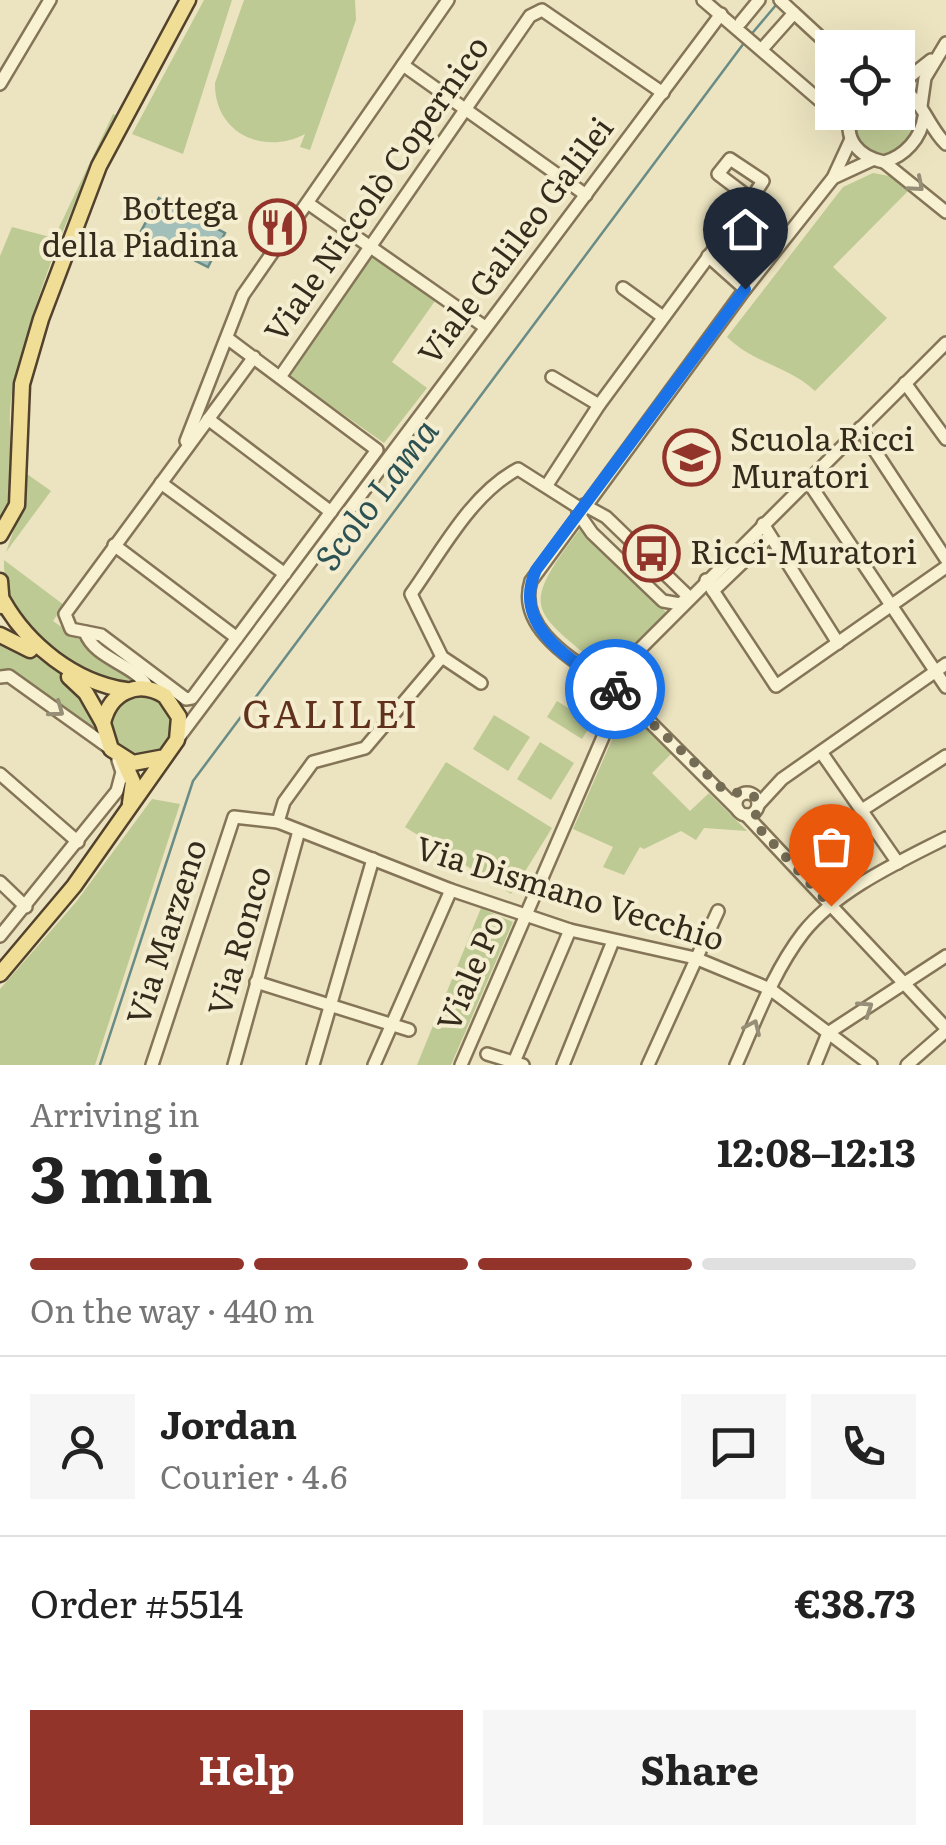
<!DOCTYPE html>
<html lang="en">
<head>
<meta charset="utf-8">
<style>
  :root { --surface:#fff; --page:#f6f6f6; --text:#222; --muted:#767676; --line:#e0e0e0; --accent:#92342a }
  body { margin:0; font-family:Literata,serif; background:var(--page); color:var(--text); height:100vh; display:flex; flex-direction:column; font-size:38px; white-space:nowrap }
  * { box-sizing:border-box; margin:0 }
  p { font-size:32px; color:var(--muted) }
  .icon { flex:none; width:55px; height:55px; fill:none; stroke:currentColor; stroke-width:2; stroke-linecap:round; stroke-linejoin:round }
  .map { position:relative; height:1065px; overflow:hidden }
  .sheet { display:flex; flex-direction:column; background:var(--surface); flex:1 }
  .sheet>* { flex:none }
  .buttons { position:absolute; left:815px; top:30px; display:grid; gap:20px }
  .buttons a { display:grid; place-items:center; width:100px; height:100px; border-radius:0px; background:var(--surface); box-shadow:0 10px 40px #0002; font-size:50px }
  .pin { position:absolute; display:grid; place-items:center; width:85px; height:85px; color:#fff; margin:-102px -42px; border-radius:50% 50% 50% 0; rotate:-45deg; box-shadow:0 0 10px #0007 }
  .pin .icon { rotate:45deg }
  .courier { position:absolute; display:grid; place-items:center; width:100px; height:100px; margin:-50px; border:8px solid #1a73e8; border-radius:50%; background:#fff; color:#222; box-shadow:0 2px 12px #0007 }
  .overview em { font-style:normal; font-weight:700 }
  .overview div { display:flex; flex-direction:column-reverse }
  .overview { display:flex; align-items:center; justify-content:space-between; height:170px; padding:0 30px }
  h1 { font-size:65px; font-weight:700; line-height:75px }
  .bar { display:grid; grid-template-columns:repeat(4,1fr); gap:15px 10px; align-content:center; height:120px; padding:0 30px }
  .bar i { height:12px; border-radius:8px; background:var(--line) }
  .bar .current { background:var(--accent) }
  .bar p { grid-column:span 4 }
  .line { display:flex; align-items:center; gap:25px; padding:0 30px; border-top:2px solid var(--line) }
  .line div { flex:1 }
  .round { display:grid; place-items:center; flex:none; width:105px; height:105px; border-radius:0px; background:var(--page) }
  .button { display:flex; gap:20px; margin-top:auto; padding:20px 30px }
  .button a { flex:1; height:115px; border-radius:0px; background:var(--accent); color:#fff; font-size:40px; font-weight:700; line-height:115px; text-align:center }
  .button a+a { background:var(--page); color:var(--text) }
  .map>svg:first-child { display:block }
  .green { fill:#beca94 }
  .water { fill:#a2bfb9; stroke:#6a8c87; stroke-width:2.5 }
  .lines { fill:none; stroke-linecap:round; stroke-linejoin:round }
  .stream { stroke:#6a8c87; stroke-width:2.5 }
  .minor-casing { stroke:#857558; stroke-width:16 }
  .major-casing { stroke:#52422d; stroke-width:19 }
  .minor { stroke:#f8f1d2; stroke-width:11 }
  .major { stroke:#f0de97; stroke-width:14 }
  .oneway { stroke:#968e77 }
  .done { stroke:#756c55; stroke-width:10; stroke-dasharray:0 18 }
  .route { stroke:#1a73e8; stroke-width:12 }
  .labels { text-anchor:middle; stroke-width:8; stroke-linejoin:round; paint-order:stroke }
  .street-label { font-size:32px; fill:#352b1c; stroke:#f4edcf }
  .poi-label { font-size:32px; fill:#352b1c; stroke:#f4edcf; text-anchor:start }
  .water-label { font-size:35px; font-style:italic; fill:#2c5254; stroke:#f4edcf }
  .quarter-label { font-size:38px; letter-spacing:2.5px; fill:#60321d; stroke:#f4edcf }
</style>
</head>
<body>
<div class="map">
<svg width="946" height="1065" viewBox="0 0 946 1065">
  <rect width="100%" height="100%" fill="#ece4c0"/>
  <g class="green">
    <polygon points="204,0 232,0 183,154 132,134"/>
    <path d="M244,0H355L356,20L310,150L300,147L305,134C264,156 214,133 215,83Z"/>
    <polygon points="898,90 917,106 917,127 896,152 869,156 854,138 860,113 898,112"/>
    <path d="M113,114L117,116C72,200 34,296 13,389C2,436 25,480 0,525V256L12,227L54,238Z"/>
    <path d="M873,173L900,178L911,188L833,267L887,318L815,391C788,366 753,363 727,337L843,187Z"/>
    <polygon points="371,255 435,301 392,362 427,388 384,443 287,375"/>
    <polygon points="27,474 51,491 6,552 25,499"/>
    <path d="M580,529L666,612L608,674C535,609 515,614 580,529Z"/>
    <path d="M4,560L64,605L53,621L141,683C74,687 2,631 4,560Z"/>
    <path d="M0,641C39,654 96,688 97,735L11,671H0Z"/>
    <circle cx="142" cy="726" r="32"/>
    <polygon points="557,701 592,723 582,739 547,717"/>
    <polygon points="494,715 530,737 508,771 473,749"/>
    <polygon points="632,724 644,727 672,753 652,773 690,811 709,793 747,831 704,828 696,840 681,831 644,849 640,847 624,875 603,867 613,847 573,829 614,735"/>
    <polygon points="540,742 574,763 551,800 517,779"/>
    <polygon points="446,762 552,828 511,894 405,827"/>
    <polygon points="152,799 180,804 95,1065 0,1065 0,989 76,902"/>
    <polygon points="481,908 513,922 451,1065 417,1065"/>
  </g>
  <polygon class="water" points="159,198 225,233 208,267 140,233"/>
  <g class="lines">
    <g class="stream">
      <polyline points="749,37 776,5"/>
      <polyline points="100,1065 193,781 744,43"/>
    </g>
    <defs>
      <g id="minor">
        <polyline points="703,0 832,111"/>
        <polyline points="780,0 794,13"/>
        <polyline points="741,22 759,0"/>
        <polyline points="762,49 794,13 832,48"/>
        <polyline points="403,65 586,195"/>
        <polyline points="0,84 50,0"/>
        <polyline points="898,86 931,60"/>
        <path d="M898,87C923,98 927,126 946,144"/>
        <polyline points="921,106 925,78 946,43"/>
        <path d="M852,112C842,139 859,157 884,162C905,156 921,138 924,117"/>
        <polyline points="884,162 946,212"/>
        <polyline points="833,178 872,160"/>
        <polyline points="309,204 485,327"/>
        <polyline points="708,256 745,289"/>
        <polyline points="623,288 663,317"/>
        <polyline points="227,338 377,450 192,698 186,699 101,635 71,629 65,614 254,357"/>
        <polyline points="280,377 530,16 542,10 663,93"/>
        <polyline points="552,377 599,405"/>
        <polyline points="905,383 946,439"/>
        <polyline points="208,419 331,512"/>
        <polyline points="860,428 946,559"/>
        <polyline points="186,441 243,295 448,0"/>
        <polyline points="807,480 946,687"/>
        <polyline points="161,483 285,574"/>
        <polyline points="547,485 599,405 751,199 763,181 730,159 718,174 751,199"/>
        <polyline points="584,505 606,517 689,597"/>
        <polyline points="578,513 592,533 663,601 680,604 686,599"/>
        <polyline points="763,524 838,643"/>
        <polyline points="114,545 237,638"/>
        <polyline points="706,580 776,686 946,567"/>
        <polyline points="713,591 770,536"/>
        <path d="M85,632C95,660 136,664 148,688"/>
        <polyline points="0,677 9,676 111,749"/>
        <path d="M481,683L442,657L411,594C441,552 471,494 518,469L581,509"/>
        <polyline points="606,683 946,343"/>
        <circle cx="621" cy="707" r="11"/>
        <path d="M624,696C589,668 514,634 531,581L745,289L833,178L851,139"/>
        <polyline points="631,703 738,810"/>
        <polyline points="177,740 721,14"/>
        <polyline points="821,752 898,863"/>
        <polyline points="0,774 78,842"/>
        <circle cx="747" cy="804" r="11"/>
        <polyline points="758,805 782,779 946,664"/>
        <polyline points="862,810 946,756"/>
        <polyline points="746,815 946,1028"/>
        <polyline points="278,822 284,802 313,762 365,748 442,657"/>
        <polyline points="0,882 26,907"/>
        <polyline points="0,936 117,791 122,772 118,760"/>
        <polyline points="256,982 409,1030"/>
        <polyline points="487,1054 523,1065"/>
        <polyline points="514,1062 570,930"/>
        <polyline points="152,1065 234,817 278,822 451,890 570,930 695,958 770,989 871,1065"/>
        <polyline points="234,1065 299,831"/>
        <polyline points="313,1065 373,859"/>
        <polyline points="374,1065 451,890"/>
        <polyline points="461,1065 603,737 610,710"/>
        <polyline points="563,1065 613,941"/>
        <polyline points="648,1065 718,911"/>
        <path d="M736,1065C756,1020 773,972 803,933C837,890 899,862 946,838"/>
        <polyline points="815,1065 828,1033 946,956"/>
        <polyline points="907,1065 946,1031"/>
      </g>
      <g id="major">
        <polyline points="0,535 17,505 22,384 41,319 99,166 188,0"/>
        <polyline points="0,581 2,606"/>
        <path d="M3,601C28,645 74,682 126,690"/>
        <polyline points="0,635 30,650"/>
        <polyline points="69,677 86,693 103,723"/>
        <polyline points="123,760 133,782 130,803"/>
        <path d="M0,974L74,886L177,740L179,717L165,696C138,679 110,692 103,723L111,749L133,763L165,757"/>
      </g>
    </defs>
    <use href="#minor" class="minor-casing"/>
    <use href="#major" class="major-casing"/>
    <use href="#minor" class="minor"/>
    <use href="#major" class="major"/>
  </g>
  <defs><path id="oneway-chevron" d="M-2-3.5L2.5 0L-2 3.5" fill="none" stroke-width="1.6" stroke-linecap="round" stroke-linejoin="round" transform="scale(2.5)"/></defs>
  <g class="oneway">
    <use href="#oneway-chevron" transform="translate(917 185) rotate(41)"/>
    <use href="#oneway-chevron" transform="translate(57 710) rotate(36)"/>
    <use href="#oneway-chevron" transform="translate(866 1008) rotate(-34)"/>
    <use href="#oneway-chevron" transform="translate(753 1027) rotate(-66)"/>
  </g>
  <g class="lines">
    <polyline class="done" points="615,689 724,790 754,796 757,826 831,906"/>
    <path class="route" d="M615,689C573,661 510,627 536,570L745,289"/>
  </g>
  <defs>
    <symbol id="restaurant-ring" viewBox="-11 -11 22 22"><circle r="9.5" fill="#f4edcf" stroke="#92342a" stroke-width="1.5"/><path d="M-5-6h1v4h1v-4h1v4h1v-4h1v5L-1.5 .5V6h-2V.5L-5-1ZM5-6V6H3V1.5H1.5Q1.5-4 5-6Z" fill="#92342a"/></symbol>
    <symbol id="school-ring" viewBox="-11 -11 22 22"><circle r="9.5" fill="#f4edcf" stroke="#92342a" stroke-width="1.5"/><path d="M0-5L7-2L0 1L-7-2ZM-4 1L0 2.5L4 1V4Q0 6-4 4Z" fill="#92342a"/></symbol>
    <symbol id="bus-ring" viewBox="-11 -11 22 22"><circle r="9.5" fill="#f4edcf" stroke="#92342a" stroke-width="1.5"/><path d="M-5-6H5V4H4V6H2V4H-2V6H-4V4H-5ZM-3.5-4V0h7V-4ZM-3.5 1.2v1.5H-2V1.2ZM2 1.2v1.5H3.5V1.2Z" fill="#92342a"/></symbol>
  </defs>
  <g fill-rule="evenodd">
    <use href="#restaurant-ring" x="246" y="196" width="63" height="63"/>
    <use href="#school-ring" x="660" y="426" width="63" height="63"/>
    <use href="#bus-ring" x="620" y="522" width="63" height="63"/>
  </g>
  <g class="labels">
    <g class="street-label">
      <text transform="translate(377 189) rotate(-55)" y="11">Viale Niccolò Copernico</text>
      <text transform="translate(516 241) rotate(-53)" y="11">Viale Galileo Galilei</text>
      <text transform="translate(570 894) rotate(17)" y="11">Via Dismano Vecchio</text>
      <text transform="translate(167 932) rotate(-72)" y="11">Via Marzeno</text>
      <text transform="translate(240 941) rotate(-74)" y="11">Via Ronco</text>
      <text transform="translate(471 973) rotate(-67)" y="11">Viale Po</text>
    </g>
    <g class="poi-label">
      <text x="238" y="220" text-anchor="end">Bottega<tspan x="238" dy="37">della Piadina</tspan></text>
      <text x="730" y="451">Scuola Ricci<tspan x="730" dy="37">Muratori</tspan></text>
      <text x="690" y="564">Ricci-Muratori</text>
    </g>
    <g class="water-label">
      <text transform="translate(377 495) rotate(-53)" y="12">Scolo Lama</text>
    </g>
    <g class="quarter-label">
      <text x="331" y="728">GALILEI</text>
    </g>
  </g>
</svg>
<div class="buttons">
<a><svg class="icon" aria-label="locate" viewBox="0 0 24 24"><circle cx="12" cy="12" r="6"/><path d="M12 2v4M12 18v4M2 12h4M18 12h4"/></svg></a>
</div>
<div class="pin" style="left:831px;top:906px;background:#ea580c"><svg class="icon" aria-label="bag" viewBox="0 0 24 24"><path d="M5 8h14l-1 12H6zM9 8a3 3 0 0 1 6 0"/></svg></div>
<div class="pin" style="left:745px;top:289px;background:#1f2937"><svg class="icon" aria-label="home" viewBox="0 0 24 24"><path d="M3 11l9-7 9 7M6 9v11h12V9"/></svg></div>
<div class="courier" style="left:615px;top:689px"><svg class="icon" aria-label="bike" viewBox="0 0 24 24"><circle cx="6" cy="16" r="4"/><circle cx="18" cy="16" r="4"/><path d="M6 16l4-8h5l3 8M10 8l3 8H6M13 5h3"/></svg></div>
</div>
<section class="sheet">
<div class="overview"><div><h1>3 min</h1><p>Arriving in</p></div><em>12:08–12:13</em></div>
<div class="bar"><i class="current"></i><i class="current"></i><i class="current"></i><i></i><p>On the way · 440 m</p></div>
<div class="line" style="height:180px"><a class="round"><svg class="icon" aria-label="person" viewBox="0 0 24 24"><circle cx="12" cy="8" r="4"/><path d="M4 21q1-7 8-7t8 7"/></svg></a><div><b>Jordan</b><p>Courier · 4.6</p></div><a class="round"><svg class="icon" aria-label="chat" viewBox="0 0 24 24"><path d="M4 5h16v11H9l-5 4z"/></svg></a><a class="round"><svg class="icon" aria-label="phone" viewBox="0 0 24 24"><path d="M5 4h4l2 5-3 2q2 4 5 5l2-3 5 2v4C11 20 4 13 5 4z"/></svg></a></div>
<div class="line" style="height:130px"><div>Order #5514</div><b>€38.73</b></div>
<div class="button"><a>Help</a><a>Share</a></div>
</section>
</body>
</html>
